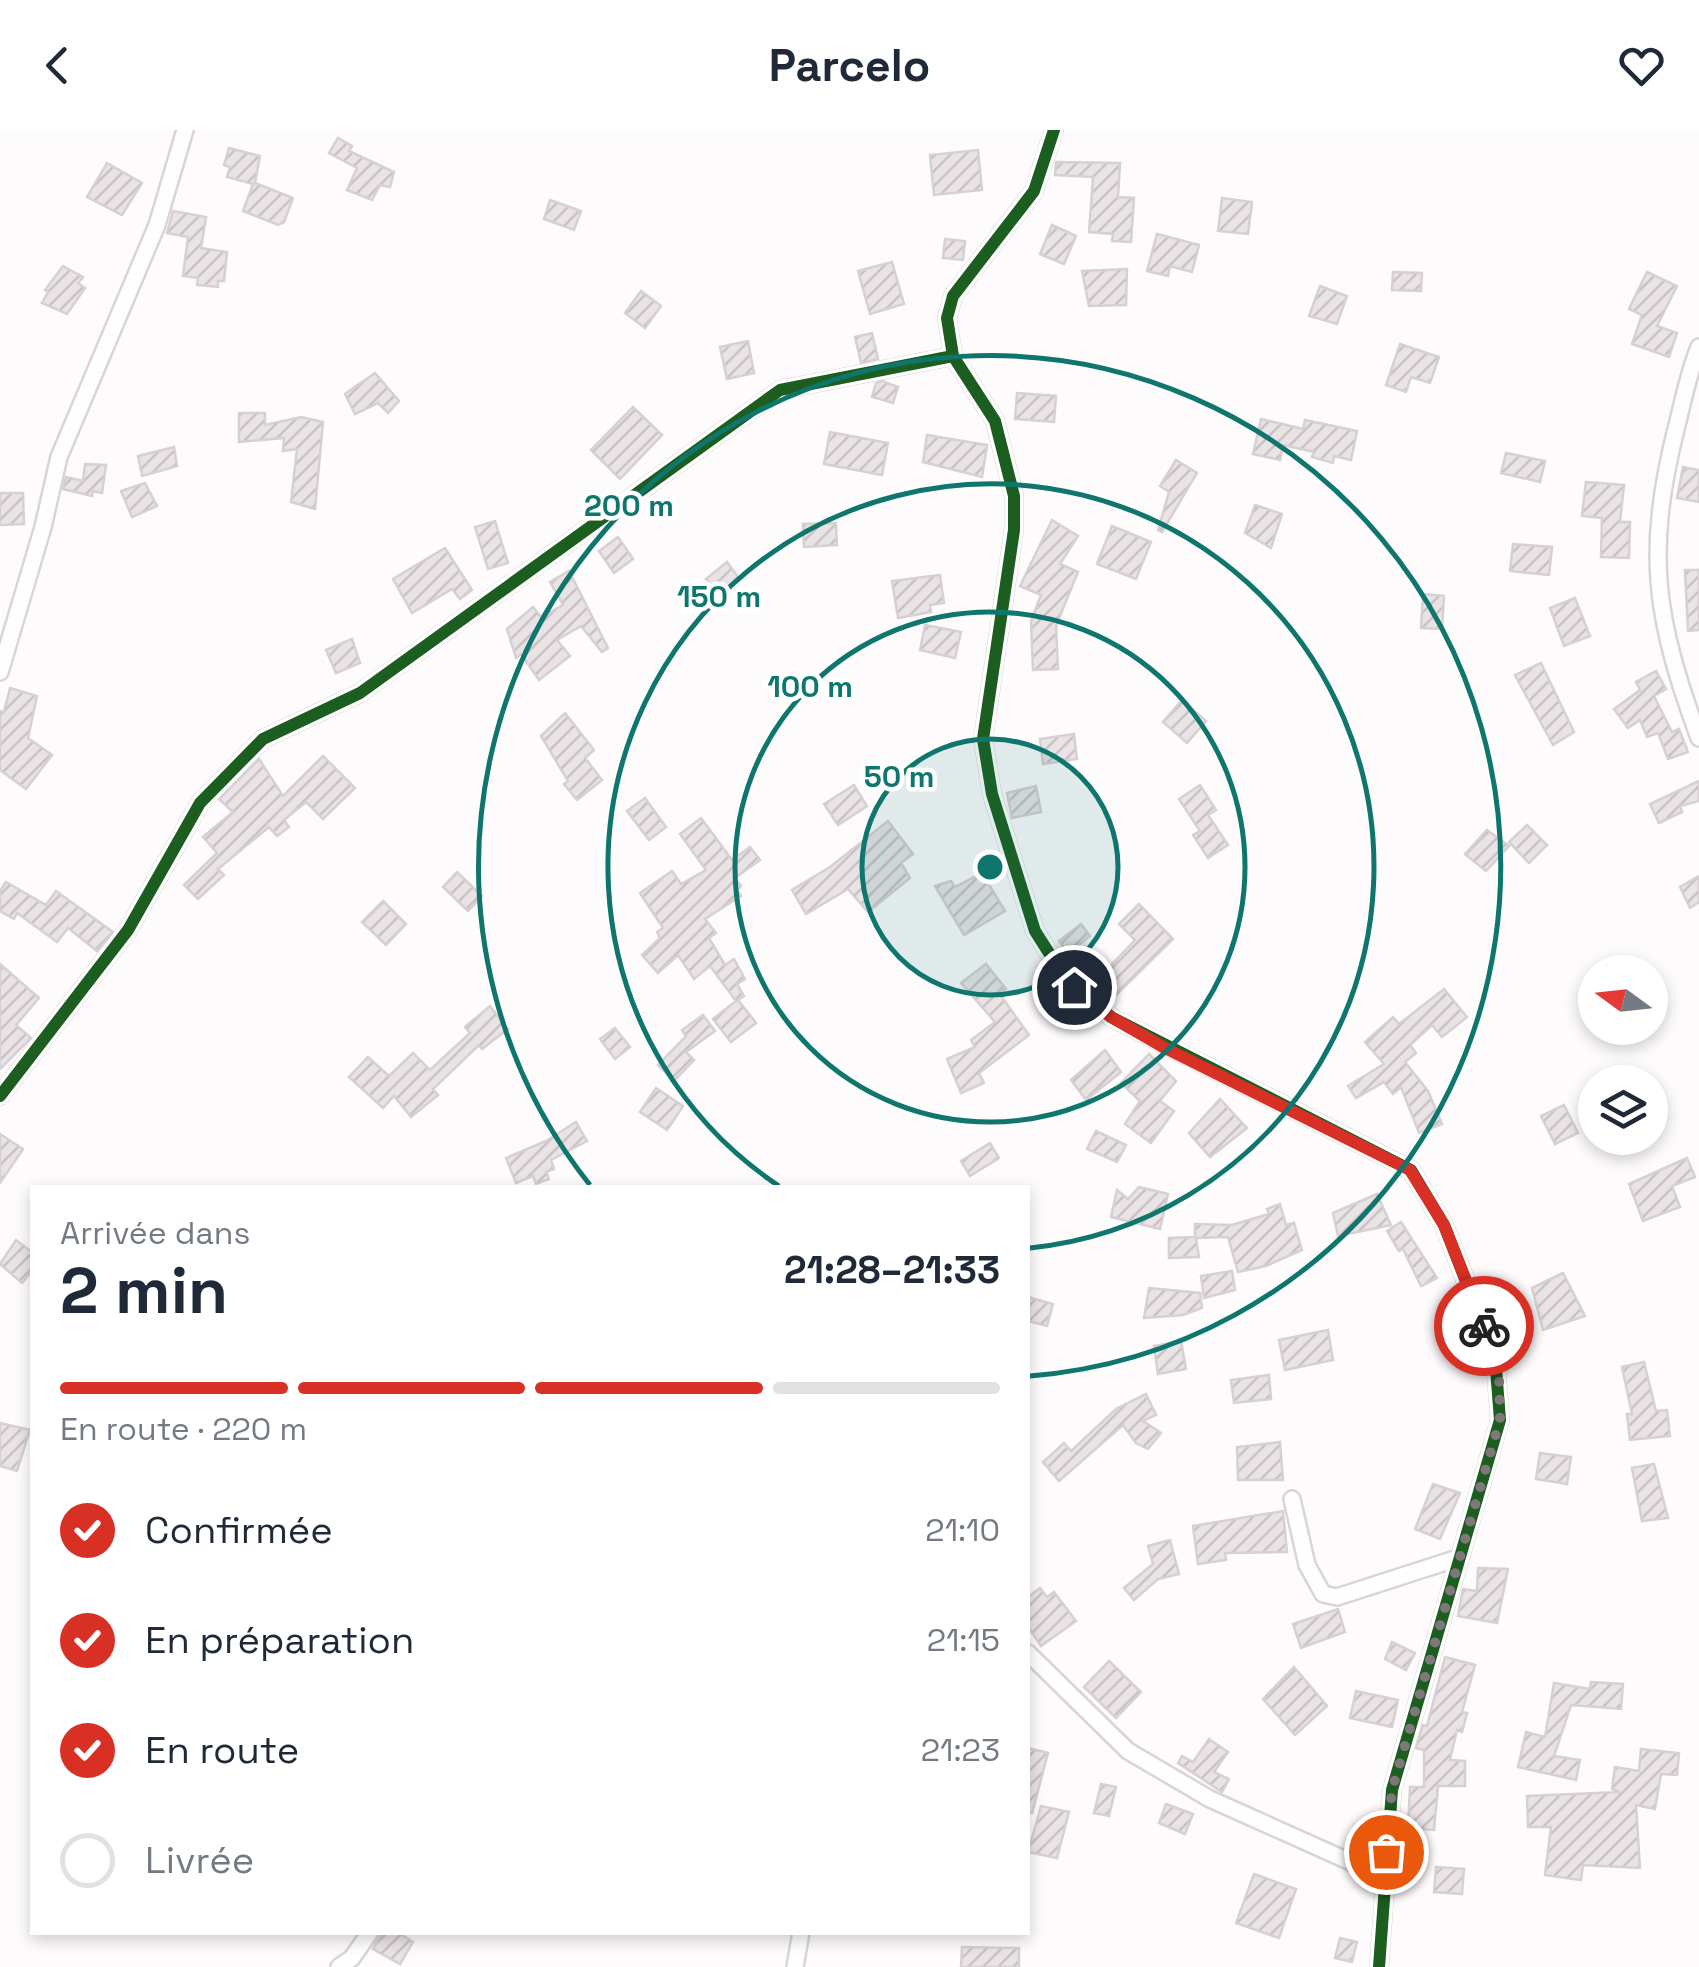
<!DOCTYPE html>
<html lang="fr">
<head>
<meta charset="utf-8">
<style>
  :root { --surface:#fff; --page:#f6f6f7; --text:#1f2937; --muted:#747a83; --line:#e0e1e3; --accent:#d93025 }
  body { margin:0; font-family:"Space Grotesk",sans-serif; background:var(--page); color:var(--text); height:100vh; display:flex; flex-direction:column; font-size:38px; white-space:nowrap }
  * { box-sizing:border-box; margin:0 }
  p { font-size:32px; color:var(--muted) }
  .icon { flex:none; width:55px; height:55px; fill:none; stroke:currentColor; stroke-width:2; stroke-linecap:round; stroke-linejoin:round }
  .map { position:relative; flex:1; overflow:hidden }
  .side { position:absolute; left:30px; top:1055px; width:1000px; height:750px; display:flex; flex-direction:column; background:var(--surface); border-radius:0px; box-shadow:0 5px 15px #0003 }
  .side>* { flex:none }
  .needle { width:65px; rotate:285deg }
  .tools { position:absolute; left:1578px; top:825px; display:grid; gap:20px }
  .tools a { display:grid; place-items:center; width:90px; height:90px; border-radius:50%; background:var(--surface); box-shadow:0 5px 15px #0003; font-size:50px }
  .pin { position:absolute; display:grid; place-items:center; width:85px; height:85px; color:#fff; margin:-42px; border:5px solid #fff; border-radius:50%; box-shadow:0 2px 10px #0007 }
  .courier { position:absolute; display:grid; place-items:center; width:100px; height:100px; margin:-50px; border:8px solid #d93025; border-radius:50%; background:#fff; color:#222; box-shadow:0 2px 12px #0007 }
  .head em { font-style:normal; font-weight:700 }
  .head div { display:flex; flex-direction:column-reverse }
  .head { display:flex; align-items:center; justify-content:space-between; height:170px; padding:0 30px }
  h1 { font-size:65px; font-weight:700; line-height:75px }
  .bar { display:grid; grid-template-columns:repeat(4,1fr); gap:15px 10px; align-content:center; height:120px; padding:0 30px }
  .bar i { height:12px; border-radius:8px; background:var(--line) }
  .bar .active { background:var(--accent) }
  .bar p { grid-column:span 4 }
  ol { padding:0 30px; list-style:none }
  li { display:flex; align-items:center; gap:30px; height:110px }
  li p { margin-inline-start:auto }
  li .icon { padding:10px; border-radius:50%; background:var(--accent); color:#fff; stroke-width:4 }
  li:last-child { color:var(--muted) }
  li i { width:55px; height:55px; border:5px solid var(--line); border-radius:50% }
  header { display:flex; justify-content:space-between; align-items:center; height:130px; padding:0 30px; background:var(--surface); font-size:45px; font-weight:700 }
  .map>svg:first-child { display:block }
  .building { fill:url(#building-hatch); stroke:#d6d0d2; stroke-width:2.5 }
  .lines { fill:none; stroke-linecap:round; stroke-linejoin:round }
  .street-casing { stroke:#dad4d6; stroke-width:20 }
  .street { stroke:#fffeff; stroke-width:15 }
  .cycleway-casing { stroke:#fff; stroke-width:19 }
  .cycleway { stroke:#1b5e20; stroke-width:12 }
  .done { stroke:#7f7779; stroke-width:10; stroke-dasharray:0 18 }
  .route { stroke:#d93025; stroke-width:12 }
  .ring { fill:none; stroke:#0f766e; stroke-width:5 }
  .centre { fill:#0f766e; stroke:#fff; stroke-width:5 }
  .ring-label { font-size:30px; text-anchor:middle; font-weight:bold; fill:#0f766e; stroke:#fff; stroke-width:9; stroke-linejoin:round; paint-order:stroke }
</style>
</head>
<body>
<header><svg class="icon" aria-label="back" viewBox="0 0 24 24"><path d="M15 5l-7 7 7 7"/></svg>Parcelo<svg class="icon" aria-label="heart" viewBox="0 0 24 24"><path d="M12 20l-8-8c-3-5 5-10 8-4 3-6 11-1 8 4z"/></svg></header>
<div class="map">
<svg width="1699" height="1837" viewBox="0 0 1699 1837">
  <defs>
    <pattern id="building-hatch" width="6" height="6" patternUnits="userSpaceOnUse" patternTransform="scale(2.5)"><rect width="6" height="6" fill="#eae3e5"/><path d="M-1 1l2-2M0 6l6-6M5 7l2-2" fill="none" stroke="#c9c3c5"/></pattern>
  </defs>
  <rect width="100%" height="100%" fill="#fefbfc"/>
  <g class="building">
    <polygon points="338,8 352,16 349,21 394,42 390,57 380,55 372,70 347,60 357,38 329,23"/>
    <polygon points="229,18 260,26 255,53 293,68 284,92 278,95 243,81 253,54 227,47 230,37 224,35"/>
    <polygon points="978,20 982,60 934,65 930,25"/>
    <polygon points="1056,32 1120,33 1118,67 1134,68 1131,112 1112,111 1113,104 1089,102 1093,47 1055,45"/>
    <polygon points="107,33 142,53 122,85 87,67"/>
    <polygon points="1222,68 1252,72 1248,104 1218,101"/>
    <polygon points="550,70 581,81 574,100 544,89"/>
    <polygon points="173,81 206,87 201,118 227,122 224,151 218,151 218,157 197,155 198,148 183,146 188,107 167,103"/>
    <polygon points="1052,95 1076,106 1064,134 1040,124"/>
    <polygon points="1157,104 1199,115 1192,142 1170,136 1168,146 1147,141"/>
    <polygon points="945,109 965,111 963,130 943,128"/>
    <polygon points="892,132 904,174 870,184 858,141"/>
    <polygon points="63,136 83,147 78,153 85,158 67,184 42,173 48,162 45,160"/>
    <polygon points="1127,139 1126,175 1089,176 1082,141"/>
    <polygon points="1393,142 1422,143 1421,161 1392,160"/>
    <polygon points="1647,142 1677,156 1657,196 1677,203 1669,227 1632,214 1642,185 1629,179"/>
    <polygon points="1320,156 1347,166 1337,194 1309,186"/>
    <polygon points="641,161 661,176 645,198 625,183"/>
    <polygon points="872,203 878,229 861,233 855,207"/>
    <polygon points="748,211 754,243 727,249 720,217"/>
    <polygon points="1400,214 1439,227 1430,253 1411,247 1406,262 1386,255"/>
    <polygon points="375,243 399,271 388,283 378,273 355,284 345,264"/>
    <polygon points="882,251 898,257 893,273 872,267 876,253"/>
    <polygon points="1017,263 1056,266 1054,292 1015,289"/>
    <polygon points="633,277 662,305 620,349 591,320"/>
    <polygon points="239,283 265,283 265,295 301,287 323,292 315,379 291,372 297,319 283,321 284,308 239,312"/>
    <polygon points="1261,289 1303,299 1305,290 1357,301 1351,330 1334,326 1333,333 1312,327 1314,322 1283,315 1280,330 1253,324"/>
    <polygon points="830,302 888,313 882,345 824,334"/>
    <polygon points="927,305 987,315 982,347 923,332"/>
    <polygon points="174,317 177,336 142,346 138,326"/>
    <polygon points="1506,323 1545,331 1540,352 1501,343"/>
    <polygon points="1176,330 1197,343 1162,402 1158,400 1169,362 1160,356"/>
    <polygon points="85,334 106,335 102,363 93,361 92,366 63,359 66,347 83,351"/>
    <polygon points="1683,337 1699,340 1699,372 1677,368"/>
    <polygon points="1586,352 1624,355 1620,392 1630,392 1629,428 1601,427 1602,388 1582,386"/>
    <polygon points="145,353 157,376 132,387 121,361"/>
    <polygon points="0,363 23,363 24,394 0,395"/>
    <polygon points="1255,375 1282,384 1271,418 1245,403"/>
    <polygon points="1052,390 1078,406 1060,434 1078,442 1056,496 1058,539 1033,540 1031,491 1041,465 1020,456"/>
    <polygon points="495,391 508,433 488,439 475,397"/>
    <polygon points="836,393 837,415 804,417 803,394"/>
    <polygon points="1112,396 1151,412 1136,449 1097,434"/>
    <polygon points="618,407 633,429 614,443 599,421"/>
    <polygon points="1513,414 1552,417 1549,445 1510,441"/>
    <polygon points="445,418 472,460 460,469 452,459 412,483 393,449"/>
    <polygon points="727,432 739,448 718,465 706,449"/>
    <polygon points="1685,440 1699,440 1699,500 1688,501"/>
    <polygon points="569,441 608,518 602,522 581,496 557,510 570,526 539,550 521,524 516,528 507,499 533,477 541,487 563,475 550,452"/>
    <polygon points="940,445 944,473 930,475 931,482 898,488 892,451"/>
    <polygon points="1423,464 1444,466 1442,499 1421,498"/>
    <polygon points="1575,468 1590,506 1564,516 1550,478"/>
    <polygon points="925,495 961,502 955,528 920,520"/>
    <polygon points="352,509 360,533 336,543 326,520"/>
    <polygon points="1541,533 1574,602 1553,615 1515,545"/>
    <polygon points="1656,541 1666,559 1654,566 1672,602 1679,599 1688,622 1668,629 1658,603 1647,607 1640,590 1628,598 1614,579 1640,560 1636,552"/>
    <polygon points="10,558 37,566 28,608 52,625 26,659 0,640 0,581 4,582"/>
    <polygon points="1182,570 1206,591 1187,613 1163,592"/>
    <polygon points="565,583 594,620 585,628 602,650 577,670 564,654 568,651 541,606"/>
    <polygon points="1074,604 1077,629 1043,634 1040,609"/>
    <polygon points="323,626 355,658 323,689 306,672 284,690 289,697 277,706 269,697 218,739 224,745 198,769 184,755 217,723 203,707 233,682 219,669 259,629 283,666"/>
    <polygon points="1699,651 1699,671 1680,676 1682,682 1659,693 1650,674"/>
    <polygon points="854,655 867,676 838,695 824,674"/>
    <polygon points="1200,655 1216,680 1208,685 1228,715 1208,728 1193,705 1200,701 1179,669"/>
    <polygon points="1036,656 1041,682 1012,688 1007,663"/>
    <polygon points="645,668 666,697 649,710 627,681"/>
    <polygon points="701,688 732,730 750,717 760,730 735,748 741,756 737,760 741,766 705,789 716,803 709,808 725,835 734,829 745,849 737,854 744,866 738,870 756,893 731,912 713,889 736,871 710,836 694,849 678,825 658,843 642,825 660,808 657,802 663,798 640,763 672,741 681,754 706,740 680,704"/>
    <polygon points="888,691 913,724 901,733 910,748 868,782 848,759 806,784 792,760 830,737"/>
    <polygon points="1527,695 1547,715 1529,733 1509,712"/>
    <polygon points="1487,700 1509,716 1486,741 1465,724"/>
    <polygon points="457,742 482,766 468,781 443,757"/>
    <polygon points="982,743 1005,781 964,805 935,756 951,751 955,757"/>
    <polygon points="1699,746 1699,772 1690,778 1680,757"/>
    <polygon points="6,752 46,775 56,761 113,802 97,821 68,798 57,812 17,783 14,789 0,781 0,761"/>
    <polygon points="383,771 406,794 386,815 362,792"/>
    <polygon points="1139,774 1173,809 1110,871 1092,855 1135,810 1119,794"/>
    <polygon points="1081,794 1090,806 1068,823 1059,811"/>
    <polygon points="0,834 39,868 16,895 31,908 0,939"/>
    <polygon points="986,834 1006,859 999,863 1029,905 979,943 984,953 961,963 947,929 975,917 971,910 995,892 961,853"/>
    <polygon points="1444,859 1467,887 1442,907 1432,895 1410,915 1416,923 1405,932 1428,961 1442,994 1419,1003 1401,957 1393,964 1384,952 1356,968 1348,956 1384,934 1365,912 1393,887 1399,894"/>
    <polygon points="490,876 508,899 482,919 479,915 433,959 438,965 411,987 394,966 383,978 349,947 368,927 389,946 413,923 430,940 470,903 465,897"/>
    <polygon points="703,885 715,901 686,922 694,930 674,951 658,935 686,906 682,900"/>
    <polygon points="615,898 630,917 615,929 600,909"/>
    <polygon points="1105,920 1121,942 1086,970 1071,950"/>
    <polygon points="1149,924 1176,951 1160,971 1174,981 1151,1013 1125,994 1140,971 1121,953"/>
    <polygon points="656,958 683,976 667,1000 640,982"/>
    <polygon points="1220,969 1247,998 1210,1027 1189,1003"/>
    <polygon points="1564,975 1578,1003 1555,1014 1541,986"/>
    <polygon points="576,992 587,1011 551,1030 554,1039 546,1042 549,1049 536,1054 533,1046 516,1053 506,1028 546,1011"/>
    <polygon points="1096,1001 1126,1015 1117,1032 1087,1019"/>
    <polygon points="0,1004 23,1019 0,1053"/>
    <polygon points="990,1013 999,1028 970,1046 961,1031"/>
    <polygon points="1687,1028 1695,1047 1672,1056 1680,1077 1643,1091 1629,1054"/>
    <polygon points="1139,1057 1168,1064 1160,1099 1111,1087 1117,1060 1128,1069"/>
    <polygon points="1377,1064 1391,1095 1338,1106 1333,1083"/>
    <polygon points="1280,1074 1286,1095 1294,1093 1302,1120 1266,1136 1238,1142 1228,1107 1196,1108 1199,1127 1169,1128 1169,1108 1195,1107 1195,1094 1232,1095 1269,1084 1267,1079"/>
    <polygon points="1401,1092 1437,1148 1421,1156 1403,1119 1399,1121 1387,1101"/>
    <polygon points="16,1110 32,1122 32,1141 22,1153 0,1134"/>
    <polygon points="1232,1141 1235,1160 1204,1168 1201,1146"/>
    <polygon points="1563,1143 1585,1186 1543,1200 1532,1158"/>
    <polygon points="1149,1158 1200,1163 1202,1178 1183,1185 1144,1188"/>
    <polygon points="1028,1167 1053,1174 1047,1196 1028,1191"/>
    <polygon points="1328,1200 1333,1230 1285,1240 1279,1210"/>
    <polygon points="1181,1211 1186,1239 1158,1244 1154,1216"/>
    <polygon points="1644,1232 1656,1281 1667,1280 1670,1306 1630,1310 1627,1284 1632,1284 1622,1237"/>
    <polygon points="1269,1245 1271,1269 1234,1273 1231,1250"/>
    <polygon points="1146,1264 1156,1285 1143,1291 1161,1303 1148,1319 1136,1313 1123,1295 1059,1351 1043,1332 1064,1313 1071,1321 1116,1279"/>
    <polygon points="0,1293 30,1300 17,1341 0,1336"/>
    <polygon points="1280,1312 1283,1350 1238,1350 1237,1317"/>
    <polygon points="1540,1323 1571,1327 1567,1354 1536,1349"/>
    <polygon points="1654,1334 1668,1388 1642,1391 1632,1338"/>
    <polygon points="1433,1354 1460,1363 1440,1409 1415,1399"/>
    <polygon points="1283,1381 1287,1422 1225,1423 1226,1430 1198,1434 1193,1396"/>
    <polygon points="1170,1410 1179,1444 1158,1449 1134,1470 1124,1458 1153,1434 1148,1416"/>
    <polygon points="1478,1438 1508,1439 1497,1493 1458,1486 1463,1459 1477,1461"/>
    <polygon points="1040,1458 1047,1467 1054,1462 1076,1491 1041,1516 1028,1497 1028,1467"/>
    <polygon points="1338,1479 1345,1502 1301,1518 1293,1494"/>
    <polygon points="1392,1512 1415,1523 1406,1540 1385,1529"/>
    <polygon points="1445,1527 1475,1535 1462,1582 1467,1583 1462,1602 1457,1600 1450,1630 1465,1631 1465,1656 1438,1656 1434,1700 1408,1698 1410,1657 1424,1657 1424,1620 1416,1618 1423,1595 1427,1596"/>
    <polygon points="1109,1531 1141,1562 1116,1588 1084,1557"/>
    <polygon points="1294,1537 1327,1576 1295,1605 1263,1569"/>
    <polygon points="1591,1552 1623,1554 1621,1579 1571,1575 1554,1626 1580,1630 1576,1650 1518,1637 1526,1602 1545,1607 1554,1553 1590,1559"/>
    <polygon points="1356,1561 1398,1570 1392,1597 1350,1588"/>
    <polygon points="1209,1609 1228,1622 1214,1642 1229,1649 1222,1662 1178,1633 1182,1626 1193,1632"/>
    <polygon points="1028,1618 1048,1623 1032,1683 1028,1682"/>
    <polygon points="1641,1619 1679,1623 1677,1645 1661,1644 1655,1679 1636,1675 1640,1738 1583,1735 1581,1750 1545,1745 1551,1697 1528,1697 1527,1666 1620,1662 1612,1659 1615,1637 1639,1641"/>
    <polygon points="1101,1654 1116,1657 1109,1686 1094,1683"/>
    <polygon points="1166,1674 1193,1684 1185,1704 1159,1693"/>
    <polygon points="1041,1676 1069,1682 1057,1728 1028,1722"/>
    <polygon points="1436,1737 1464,1739 1462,1764 1434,1762"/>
    <polygon points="1254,1744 1296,1759 1279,1808 1236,1793"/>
    <polygon points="382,1802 397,1802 413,1812 400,1834 373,1819"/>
    <polygon points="1340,1808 1357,1812 1352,1832 1335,1828"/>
    <polygon points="962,1817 1019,1818 1019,1837 961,1837"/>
  </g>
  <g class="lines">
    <defs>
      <g id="street">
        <polyline points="1054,0 1034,61 953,166 947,188 953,226 995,291 1014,366 1014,400 983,609 992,664 1035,801 1063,845 1111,887 1411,1040 1444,1095 1495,1226 1500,1290 1392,1660 1379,1837"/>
        <path d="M1699,217C1688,244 1683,272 1676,299C1645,424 1655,488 1699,608"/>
        <polyline points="0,542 43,397 59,327 157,95 185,0"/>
        <polyline points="0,966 128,800 200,673 263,609 360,563 780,260 953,226"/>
        <polyline points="1292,1369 1307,1435 1323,1464 1337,1467 1458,1428"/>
        <polyline points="1028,1523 1128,1621 1210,1669 1384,1747"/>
        <polyline points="339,1837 352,1828 370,1802"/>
        <polyline points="795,1837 801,1802"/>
      </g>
    </defs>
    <use href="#street" class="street-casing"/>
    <use href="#street" class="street"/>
    <defs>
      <g id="cycleway">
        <polyline points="1054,0 1034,61 953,166 947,188 953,226 995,291 1014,366 1014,400 983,609 992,664 1035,801 1063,845 1111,887 1411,1040 1444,1095 1495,1226 1500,1290 1392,1660 1379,1837"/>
        <polyline points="0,966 128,800 200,673 263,609 360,563 780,260 953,226"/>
      </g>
    </defs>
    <use href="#cycleway" class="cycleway-casing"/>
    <use href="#cycleway" class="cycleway"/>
  </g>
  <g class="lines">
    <polyline class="done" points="1386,1722 1392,1660 1500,1290 1499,1244 1484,1196"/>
    <polyline class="route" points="1074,857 1111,887 1165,918 1410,1040 1444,1095 1484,1196"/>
  </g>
  <circle cx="990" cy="737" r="128" fill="#0f766e" fill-opacity=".12"/>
  <g class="ring">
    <circle cx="990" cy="737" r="128"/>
    <circle cx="990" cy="737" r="255"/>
    <path d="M779 1056A383 383 0 1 1 1030 1118"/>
    <path d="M590 1055A511 511 0 1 1 1030 1246"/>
  </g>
  <circle cx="990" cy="737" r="15" class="centre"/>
  <g class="ring-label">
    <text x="629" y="386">200 m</text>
    <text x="719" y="477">150 m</text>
    <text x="810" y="567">100 m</text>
    <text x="899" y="657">50 m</text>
  </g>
</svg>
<div class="tools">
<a><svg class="needle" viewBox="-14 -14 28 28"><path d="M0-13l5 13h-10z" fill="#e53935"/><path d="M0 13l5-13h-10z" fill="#747a83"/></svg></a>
<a><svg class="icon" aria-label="layers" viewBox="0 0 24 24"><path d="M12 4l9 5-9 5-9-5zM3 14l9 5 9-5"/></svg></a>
</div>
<div class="pin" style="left:1386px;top:1722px;background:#ea580c"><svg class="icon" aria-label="bag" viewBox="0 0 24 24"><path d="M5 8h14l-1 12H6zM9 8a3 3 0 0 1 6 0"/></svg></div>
<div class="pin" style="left:1074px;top:857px;background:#1f2937"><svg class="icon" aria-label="home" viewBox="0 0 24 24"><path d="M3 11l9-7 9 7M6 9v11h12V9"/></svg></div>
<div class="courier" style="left:1484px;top:1196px"><svg class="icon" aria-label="bike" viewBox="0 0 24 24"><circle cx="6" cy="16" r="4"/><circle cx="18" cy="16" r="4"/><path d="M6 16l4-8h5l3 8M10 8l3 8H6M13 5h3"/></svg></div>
<section class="side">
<div class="head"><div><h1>2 min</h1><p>Arrivée dans</p></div><em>21:28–21:33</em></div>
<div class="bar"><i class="active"></i><i class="active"></i><i class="active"></i><i></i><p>En route · 220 m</p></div>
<ol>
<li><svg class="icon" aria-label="check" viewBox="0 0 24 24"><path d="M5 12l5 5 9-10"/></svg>Confirmée<p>21:10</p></li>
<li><svg class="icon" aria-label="check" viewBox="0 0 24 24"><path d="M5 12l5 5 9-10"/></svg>En préparation<p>21:15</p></li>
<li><svg class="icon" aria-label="check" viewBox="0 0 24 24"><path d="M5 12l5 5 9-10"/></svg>En route<p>21:23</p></li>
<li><i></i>Livrée</li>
</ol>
</section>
</div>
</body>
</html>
